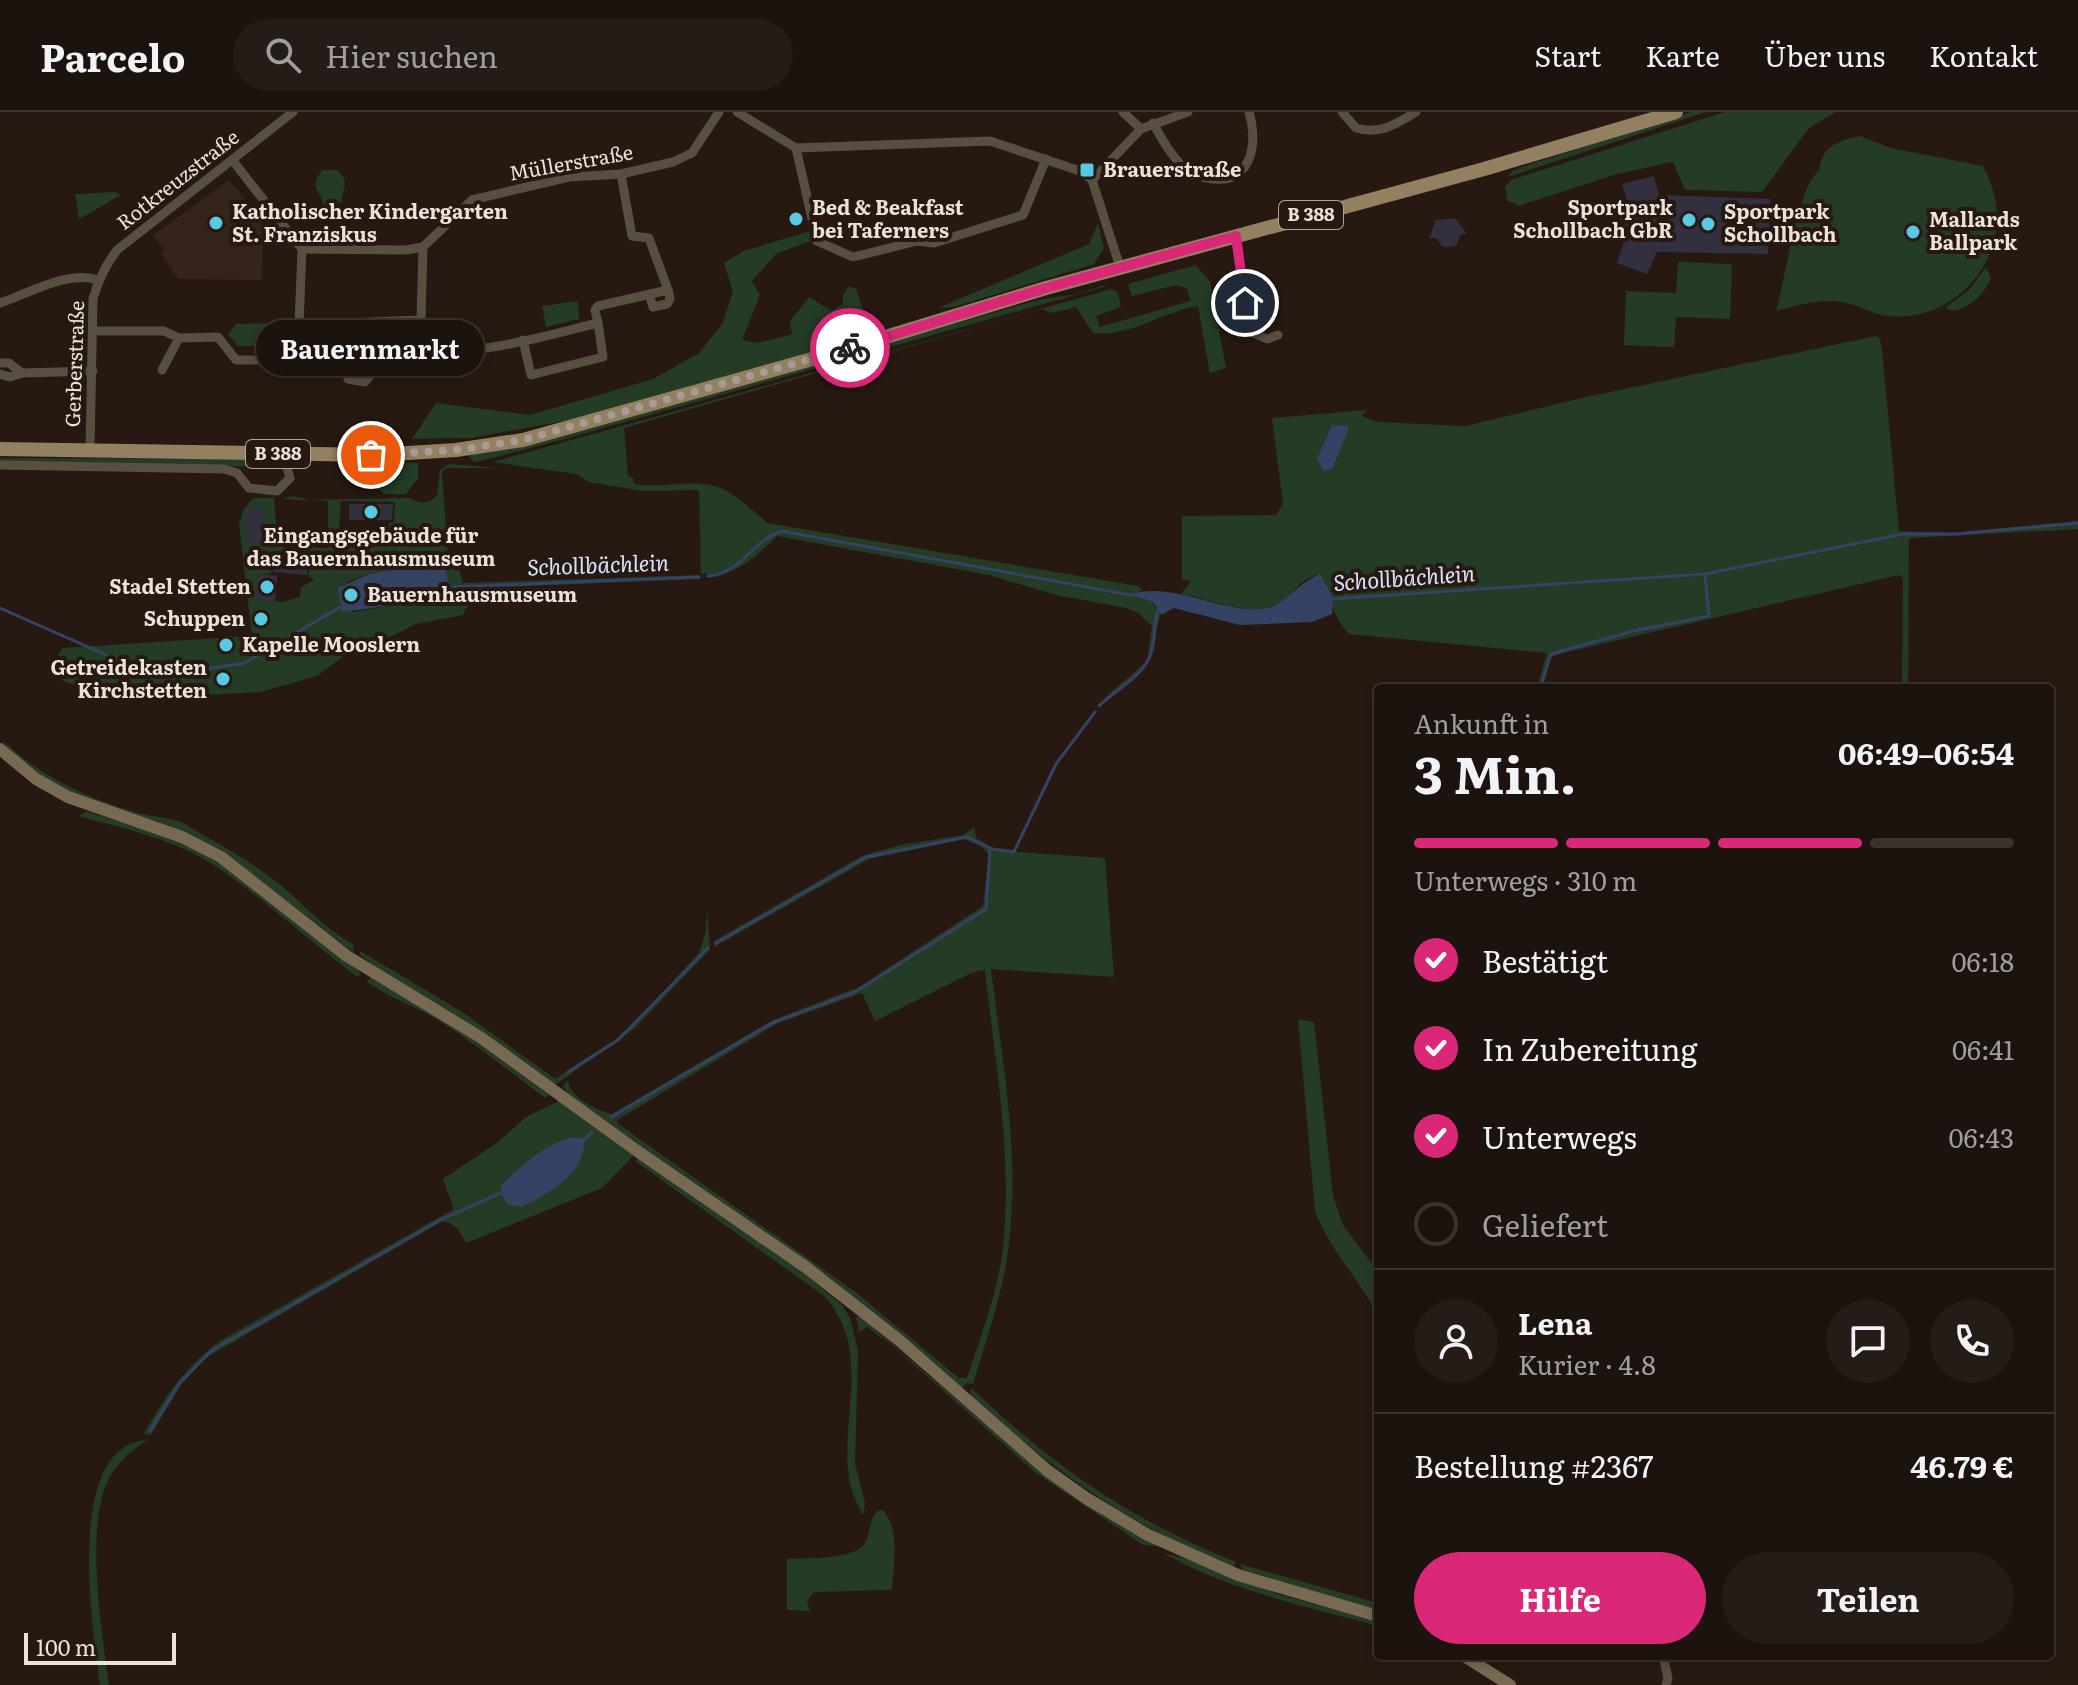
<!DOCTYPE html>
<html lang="de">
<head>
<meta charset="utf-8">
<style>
  :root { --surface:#1d130e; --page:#251c17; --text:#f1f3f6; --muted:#a09e9e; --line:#3b322e; --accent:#db2777 }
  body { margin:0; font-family:Literata,serif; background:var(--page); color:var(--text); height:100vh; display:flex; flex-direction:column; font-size:30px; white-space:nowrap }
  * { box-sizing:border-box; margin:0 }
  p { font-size:26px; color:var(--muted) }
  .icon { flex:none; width:44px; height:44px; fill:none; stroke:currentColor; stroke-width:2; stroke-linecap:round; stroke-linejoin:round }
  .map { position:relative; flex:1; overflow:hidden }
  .details { position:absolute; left:1374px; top:572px; width:680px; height:976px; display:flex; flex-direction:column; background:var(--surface); border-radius:8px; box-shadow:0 4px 12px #0003,0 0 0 2px var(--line) }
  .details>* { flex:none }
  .scale { position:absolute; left:24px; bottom:20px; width:152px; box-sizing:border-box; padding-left:8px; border:4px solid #ece2dc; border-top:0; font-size:22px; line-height:28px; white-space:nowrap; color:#ece2dc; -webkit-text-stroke:6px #271912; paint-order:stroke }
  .pin { position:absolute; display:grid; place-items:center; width:68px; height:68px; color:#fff; margin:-34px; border:4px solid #fff; border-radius:50%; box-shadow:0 2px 8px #0007 }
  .courier { position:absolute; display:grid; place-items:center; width:80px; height:80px; margin:-40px; border:6px solid #db2777; border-radius:50%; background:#fff; color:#222; box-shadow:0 2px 10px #0007 }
  .bubble { position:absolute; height:56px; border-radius:28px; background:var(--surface); box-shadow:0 4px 12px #0003,0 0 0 2px var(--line); font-size:26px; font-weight:700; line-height:56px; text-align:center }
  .headline em { font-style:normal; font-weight:700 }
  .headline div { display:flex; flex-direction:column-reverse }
  .headline { display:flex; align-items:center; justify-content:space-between; height:136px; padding:0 40px }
  h1 { font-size:52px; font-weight:700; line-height:60px }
  .bar { display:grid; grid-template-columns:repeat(4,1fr); gap:12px 8px; align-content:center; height:96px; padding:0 40px }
  .bar i { height:10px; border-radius:6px; background:var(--line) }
  .bar .current { background:var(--accent) }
  .bar p { grid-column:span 4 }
  .line { display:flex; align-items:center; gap:20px; padding:0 40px; border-top:2px solid var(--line) }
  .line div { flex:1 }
  .round { display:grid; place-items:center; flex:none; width:84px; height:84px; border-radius:42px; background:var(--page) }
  ol { padding:0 40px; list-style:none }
  li { display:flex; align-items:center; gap:24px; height:88px }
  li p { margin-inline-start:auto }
  li .icon { padding:8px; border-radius:50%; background:var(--accent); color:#fff; stroke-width:4 }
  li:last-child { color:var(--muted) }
  li i { width:44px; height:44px; border:4px solid var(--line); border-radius:50% }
  .action { display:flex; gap:16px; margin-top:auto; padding:16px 40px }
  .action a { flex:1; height:92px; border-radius:48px; background:var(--accent); color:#fff; font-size:32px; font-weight:700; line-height:92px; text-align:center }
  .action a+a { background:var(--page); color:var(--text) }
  header { display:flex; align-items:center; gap:48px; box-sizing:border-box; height:112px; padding:0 40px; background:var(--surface); border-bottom:2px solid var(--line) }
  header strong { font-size:38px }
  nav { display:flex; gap:44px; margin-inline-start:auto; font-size:28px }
  .search { width:560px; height:72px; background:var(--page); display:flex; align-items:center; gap:20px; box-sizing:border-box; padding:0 28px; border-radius:44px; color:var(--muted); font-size:30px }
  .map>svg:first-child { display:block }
  .education { fill:#34241a }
  .green { fill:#243b25; fill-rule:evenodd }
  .water { fill:#344363 }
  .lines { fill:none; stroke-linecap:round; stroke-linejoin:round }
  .stream { stroke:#344363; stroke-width:3 }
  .building { fill:#32303f }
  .minor { stroke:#574f40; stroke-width:9 }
  .secondary { stroke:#786a52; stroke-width:12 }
  .primary { stroke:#928061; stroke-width:14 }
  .done { stroke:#a79c95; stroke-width:8; stroke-dasharray:0 14.4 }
  .route { stroke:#db2777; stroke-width:10 }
  .poi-dot { fill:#57c9e3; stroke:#271912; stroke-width:3 }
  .labels { text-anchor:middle; stroke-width:8; stroke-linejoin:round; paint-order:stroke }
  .shield { fill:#271912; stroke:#b1a69f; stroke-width:2 }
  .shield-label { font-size:18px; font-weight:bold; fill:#ece2dc }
  .street-label { font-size:20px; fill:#ece2dc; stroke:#271912 }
  .poi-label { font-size:20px; font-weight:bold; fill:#ece2dc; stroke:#271912; text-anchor:start }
  .water-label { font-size:22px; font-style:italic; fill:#d6e3fa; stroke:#271912 }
</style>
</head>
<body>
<header>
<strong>Parcelo</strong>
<div class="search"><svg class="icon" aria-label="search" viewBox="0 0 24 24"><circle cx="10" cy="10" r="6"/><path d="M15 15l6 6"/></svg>Hier suchen</div>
<nav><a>Start</a><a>Karte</a><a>Über uns</a><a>Kontakt</a></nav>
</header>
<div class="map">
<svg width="2078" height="1573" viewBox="0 0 2078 1573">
  <rect width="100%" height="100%" fill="#271912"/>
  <polygon class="education" points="229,68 270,119 263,130 262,168 178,167 161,142 165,139 153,123"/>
  <g class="green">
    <polygon points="1691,0 1706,0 1508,65 1512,59 1525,54"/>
    <polygon points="1725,0 1836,0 1809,16 1762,80 1685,78 1673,50 1617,62 1519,94 1507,88 1505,75 1511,68"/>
    <path d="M1860,24L1891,36L1983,54C1998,83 2002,111 1990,141C1974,181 1932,209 1888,204C1873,202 1862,195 1848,191C1828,185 1796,193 1776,199C1785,171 1797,73 1819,59C1822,34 1837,29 1860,24Z"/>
    <path d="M323,58H337C351,70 342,77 342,90L324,92C319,78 309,73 323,58Z"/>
    <polygon points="115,80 121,83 79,107 75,82"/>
    <polygon points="1098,111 1104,136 1094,152 954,195 938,196 1089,132"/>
    <polygon points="810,119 810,129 776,142 752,169 760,183 742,228 758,231 792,222 790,209 809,185 832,199 843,192 843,183 849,174 856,177 869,215 854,229 580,306 471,326 412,327 436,291 530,303 653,267 699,241 722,212 733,180 724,151 744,139"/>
    <polygon points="1678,150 1732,152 1730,207 1676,205 1674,235 1624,233 1626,179 1676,181"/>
    <path d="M1196,153L1210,170L1226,256L1210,261L1198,194C1162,200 1131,225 1093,221L1076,195L1053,201L1041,197L624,316L628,364L633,366L634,372C659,377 686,368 710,373C732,377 751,398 768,411L1138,474L1143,478L1130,483L1148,487L1161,499L1149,549L1100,595L1108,583L1147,549L1152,514L1138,501L1126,496L1056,483L989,463L777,424C757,444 735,464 707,466V461L701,462L699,378L642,379L589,370L576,362L493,350L1112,177L1118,181L1121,195L1096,204L1100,215L1190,189L1187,177L1176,173L1132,184L1128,172Z"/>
    <path d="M1986,155L1991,166C1985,182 1966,201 1948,198L1946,195L1970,177Z"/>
    <polygon points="1102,174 1107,174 561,328 481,349 474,350 468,343 532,332 1038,188 1077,182"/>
    <polygon points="578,189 579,207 546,215 542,194"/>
    <polygon points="283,211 282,234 238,234 228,222 236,212"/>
    <path d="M1876,224L1880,227L1882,238L1899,419L1951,421L2078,409V417L1909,426L1908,576H1902L1903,466L1899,463L1567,540L1551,545L1543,576H1537L1547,541L1349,522C1331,503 1331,484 1317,463C1298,468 1292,485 1276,493C1250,506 1208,486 1181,482L1191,469L1182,468V404L1276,403L1283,392L1272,306L1367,298L1361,304L1378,310L1465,314L1582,286Z"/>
    <polygon points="0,346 265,347 274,347 274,355 0,350"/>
    <polygon points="391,350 418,351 418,366 406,382 384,382 375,374 376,358"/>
    <path d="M449,352L498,356H446L442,360L448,447L457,451L463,471L700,463V467L476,476L463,503L416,512L390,525L357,534L317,564L260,580L129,587L84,576L63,569L52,559L62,536L252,524L239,412L244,397L253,386H274L277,425L311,423L316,436H327L349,424H389V411L394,410L395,390L341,389L339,418L317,421L316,417H328V389L282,387L292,384L311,388L410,386C421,392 428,393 437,383L440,358ZM274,444L312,447L308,463L314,468L301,475L300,485L282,490L257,487L258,462H271ZM416,454L445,455L451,480L428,488L352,500L347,470L369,462Z"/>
    <path d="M0,626C41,665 84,685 138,701C152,705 173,705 185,712C216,731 250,748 278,771C304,792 325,817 354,833L353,840L221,738L173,715L73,681L43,665L14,643Z"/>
    <path d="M86,699C125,712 165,721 202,740C259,770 306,821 359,858L360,863L358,865C308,829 263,785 212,752C171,726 124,717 79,704Z"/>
    <path d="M974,715L976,726L999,739L1105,746L1114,865L991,857C1002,947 1020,1040 1009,1130C1004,1179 987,1225 973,1272L966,1271L962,1277L830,1166L570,985L563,974L568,968C568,984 597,999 612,1002L773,908L859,875L983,794L989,743L982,735L964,727L869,747L714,835V829L862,744L900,733L963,723ZM985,858C995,953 1014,1047 1002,1143C996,1185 980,1226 967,1266H959L854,1179L617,1011V1008L778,911L862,881L875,909L971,861Z"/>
    <polygon points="707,797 710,837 634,917 555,973 464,908 380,858 360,843 360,839 464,901 555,967 617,926 646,899 699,841 706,819"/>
    <path d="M371,865L460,918L549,983L545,986C510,960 475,931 438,908C415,894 388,885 367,870Z"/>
    <path d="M1298,907L1314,910L1333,1084L1343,1113L1378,1160V1204C1360,1167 1329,1138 1315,1099Z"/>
    <path d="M559,989L635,1042L602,1076L466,1131C461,1121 455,1109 441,1110L207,1245L182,1271L151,1323L144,1322C165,1284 188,1250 225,1226L454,1097L443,1067L497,1031L526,1005Z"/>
    <path d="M639,1047L786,1146L842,1193L850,1206L858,1239L855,1352L865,1390L864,1401L862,1402C857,1391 851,1379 849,1367C840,1303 873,1236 823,1183L635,1049Z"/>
    <polygon points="859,1204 1045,1363 1157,1434 1143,1433 1036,1361 893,1234 867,1215 859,1220 856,1206"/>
    <path d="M971,1276C1055,1355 1128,1407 1236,1450L1234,1454C1219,1453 1199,1441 1183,1433C1101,1394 1038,1344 970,1284Z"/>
    <path d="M147,1328C130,1340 114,1353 106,1373C86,1422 102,1521 109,1573H100C93,1519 63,1333 147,1328Z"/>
    <path d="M883,1398C901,1419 893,1453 892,1478L814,1480L807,1489L810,1499L787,1498V1447C805,1446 859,1448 866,1429C871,1418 869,1409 877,1399Z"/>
    <path d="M1163,1441L1188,1447L1281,1483L1378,1509V1514C1304,1494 1231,1479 1163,1441Z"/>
    <polygon points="1240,1452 1378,1491 1378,1498 1243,1458"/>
  </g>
  <g class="water">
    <polygon points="1332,313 1348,314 1348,318 1332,357 1324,359 1317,347"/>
    <polygon points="416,454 445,455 451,480 418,490 342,500 338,476 369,462"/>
    <path d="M1320,462L1333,486L1332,502L1312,510L1240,513L1174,496L1161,503C1157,487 1142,486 1128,483C1174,467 1222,504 1269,496C1281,494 1301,469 1320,462Z"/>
    <path d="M576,1025L584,1027C586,1063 550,1080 522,1095L507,1092L501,1081L502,1072C523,1053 547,1029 576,1025Z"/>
  </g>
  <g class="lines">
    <g class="stream">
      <path d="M708,464C743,460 751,430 781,419L1131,483"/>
      <polyline points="450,475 699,465"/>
      <polyline points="1331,487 1705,462 1902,422 1957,422 2078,411"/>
      <polyline points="0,496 120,549 187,560 245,551 340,495"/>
      <polyline points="1540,576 1551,542 1633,519 1709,504 1705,463"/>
      <path d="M1099,594C1114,579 1143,564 1150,544C1157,527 1152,509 1160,493"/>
      <polyline points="716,831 866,745 967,725 992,737 1014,740 1056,652 1095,600"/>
      <polyline points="568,960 618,928 708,836"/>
      <polyline points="611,1005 772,911 855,880 986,797 990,737"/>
      <polyline points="584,1028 592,1020"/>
      <polyline points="150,1319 179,1272 211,1239 442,1107 501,1081"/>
    </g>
  </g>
  <g class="building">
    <polygon points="1654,64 1659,83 1770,87 1768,142 1657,140 1647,162 1617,151 1626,124 1609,124 1610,93 1628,92 1622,72"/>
    <polygon points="1455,106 1467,122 1461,122 1456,134 1443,135 1436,126 1429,126 1436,108"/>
    <polygon points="349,392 393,392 392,408 349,408"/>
    <polygon points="263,395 266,429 248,431 245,396"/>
    <polygon points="274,445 308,447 307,463 273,460"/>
    <polygon points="258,462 277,464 275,489 256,487"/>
  </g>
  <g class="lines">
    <g class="minor">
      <polyline points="737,0 796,36 990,29 1080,59 1092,68 1120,155"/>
      <polyline points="1123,0 1141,17"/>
      <path d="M1342,0L1356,16C1380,23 1396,12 1416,0"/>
      <path d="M1153,11C1163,29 1173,48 1190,60C1197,65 1206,66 1214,67C1253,71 1258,28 1249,0"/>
      <polyline points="796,36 817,129 853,145 917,129 934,131 1023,103 1046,47"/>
      <polyline points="233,49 302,137"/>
      <polyline points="1092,68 1141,17 1188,0"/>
      <polyline points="1236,124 1249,219 1267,227 1278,223"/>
      <polyline points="302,137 406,138 423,135 472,88 569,65 621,62 673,50 692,41 719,0"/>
      <polyline points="649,182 653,195 667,192 670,187 668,178"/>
      <path d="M0,191C30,181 67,158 98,168"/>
      <polyline points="421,208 423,135"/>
      <polyline points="347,212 348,267 365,270 369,265 368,253 348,252"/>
      <polyline points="299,213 302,137"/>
      <path d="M93,219H164L179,226L218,225L236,248H279L296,242L299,213L421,208L418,232C455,252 556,221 598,211L595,198L598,194L668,178L649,126L632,124L621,62"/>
      <polyline points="523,228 531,263 603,245 598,211"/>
      <polyline points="0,251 9,251 22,261 10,265 0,262"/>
      <polyline points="162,258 179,226"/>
      <polyline points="22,261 93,259"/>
      <path d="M90,337L93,187C98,168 105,154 117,138L293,0"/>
      <polyline points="0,353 224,357 237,361 249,376 277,379 290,366 283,342"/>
      <polyline points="1663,1544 1668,1566 1666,1573"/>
    </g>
    <g class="secondary">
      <polyline points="0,637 36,667 68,685 182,725 221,745 347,844 480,925 640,1041 807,1156 900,1229 1048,1359 1086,1386 1148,1423 1238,1463 1378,1504"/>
      <polyline points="1464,1544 1510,1573"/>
    </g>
    <polyline class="primary" points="0,337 376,343 456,338 523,328 830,242 1046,176 1484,57 1676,0"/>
  </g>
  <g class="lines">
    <polyline class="done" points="371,343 456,338 523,328 850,236"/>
    <polyline class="route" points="850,236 1046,176 1236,124 1245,191"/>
  </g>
  <g class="poi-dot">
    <rect x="1079" y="50" width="16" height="16" rx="4"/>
    <circle cx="796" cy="107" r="8"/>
    <circle cx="1689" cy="108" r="8"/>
    <circle cx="216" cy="111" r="8"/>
    <circle cx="1708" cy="112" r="8"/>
    <circle cx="1913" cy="120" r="8"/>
    <circle cx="371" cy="400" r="8"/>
    <circle cx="267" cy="475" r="8"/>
    <circle cx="351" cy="483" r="8"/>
    <circle cx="261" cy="507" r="8"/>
    <circle cx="226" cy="533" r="8"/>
    <circle cx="223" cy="567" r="8"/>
  </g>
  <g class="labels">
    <g class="shield">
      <rect x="1279" y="89" width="64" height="28" rx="6"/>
      <rect x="246" y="328" width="64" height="28" rx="6"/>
    </g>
    <g class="shield-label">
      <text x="1311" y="109">B 388</text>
      <text x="278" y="348">B 388</text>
    </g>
    <g class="street-label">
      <text transform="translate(571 51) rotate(-10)" y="7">Müllerstraße</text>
      <text transform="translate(178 68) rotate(-38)" y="7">Rotkreuzstraße</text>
      <text transform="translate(75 252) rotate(-88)" y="7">Gerberstraße</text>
    </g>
    <g class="poi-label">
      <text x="1103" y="65">Brauerstraße</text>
      <text x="812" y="103">Bed &amp; Beakfast<tspan x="812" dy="23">bei Taferners</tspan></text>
      <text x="1673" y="103" text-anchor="end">Sportpark<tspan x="1673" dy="23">Schollbach GbR</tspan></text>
      <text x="232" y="107">Katholischer Kindergarten<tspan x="232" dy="23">St. Franziskus</tspan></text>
      <text x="1724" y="107">Sportpark<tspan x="1724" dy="23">Schollbach</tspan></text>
      <text x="1929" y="115">Mallards<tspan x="1929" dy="23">Ballpark</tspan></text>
      <text x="371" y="431" text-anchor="middle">Eingangsgebäude für<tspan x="371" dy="23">das Bauernhausmuseum</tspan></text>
      <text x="251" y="482" text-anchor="end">Stadel Stetten</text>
      <text x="367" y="490">Bauernhausmuseum</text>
      <text x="245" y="514" text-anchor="end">Schuppen</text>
      <text x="242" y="540">Kapelle Mooslern</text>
      <text x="207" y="563" text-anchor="end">Getreidekasten<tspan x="207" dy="23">Kirchstetten</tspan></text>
    </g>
    <g class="water-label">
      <text transform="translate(598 453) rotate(-2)" y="8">Schollbächlein</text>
      <text transform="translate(1404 466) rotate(-4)" y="8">Schollbächlein</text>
    </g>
  </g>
</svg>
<div class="scale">100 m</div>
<div class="pin" style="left:371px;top:343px;background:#ea580c"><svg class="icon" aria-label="bag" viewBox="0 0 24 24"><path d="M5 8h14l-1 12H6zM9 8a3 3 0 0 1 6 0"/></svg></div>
<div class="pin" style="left:1245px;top:191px;background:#1f2937"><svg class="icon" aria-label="home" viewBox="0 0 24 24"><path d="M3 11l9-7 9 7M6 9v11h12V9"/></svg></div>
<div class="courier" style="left:850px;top:236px"><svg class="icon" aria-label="bike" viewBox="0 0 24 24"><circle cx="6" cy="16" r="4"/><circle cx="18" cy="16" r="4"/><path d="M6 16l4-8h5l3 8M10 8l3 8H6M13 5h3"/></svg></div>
<div class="bubble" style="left:256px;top:208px;width:228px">Bauernmarkt</div>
<section class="details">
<div class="headline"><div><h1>3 Min.</h1><p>Ankunft in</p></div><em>06:49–06:54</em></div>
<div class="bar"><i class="current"></i><i class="current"></i><i class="current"></i><i></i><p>Unterwegs · 310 m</p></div>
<ol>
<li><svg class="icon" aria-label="check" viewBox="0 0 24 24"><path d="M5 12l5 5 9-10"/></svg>Bestätigt<p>06:18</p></li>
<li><svg class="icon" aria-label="check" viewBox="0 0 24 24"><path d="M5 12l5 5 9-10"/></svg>In Zubereitung<p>06:41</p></li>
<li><svg class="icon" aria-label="check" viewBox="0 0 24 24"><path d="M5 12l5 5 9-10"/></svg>Unterwegs<p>06:43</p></li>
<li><i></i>Geliefert</li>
</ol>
<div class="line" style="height:144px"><a class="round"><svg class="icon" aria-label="person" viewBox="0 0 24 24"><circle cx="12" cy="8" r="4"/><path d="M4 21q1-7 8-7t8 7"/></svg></a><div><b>Lena</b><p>Kurier · 4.8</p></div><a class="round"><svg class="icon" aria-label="chat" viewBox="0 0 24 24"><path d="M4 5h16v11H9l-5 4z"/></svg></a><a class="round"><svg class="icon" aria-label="phone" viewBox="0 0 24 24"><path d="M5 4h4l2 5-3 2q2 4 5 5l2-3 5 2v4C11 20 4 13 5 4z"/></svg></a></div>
<div class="line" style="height:104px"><div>Bestellung #2367</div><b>46.79 €</b></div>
<div class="action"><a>Hilfe</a><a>Teilen</a></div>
</section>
</div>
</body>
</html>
